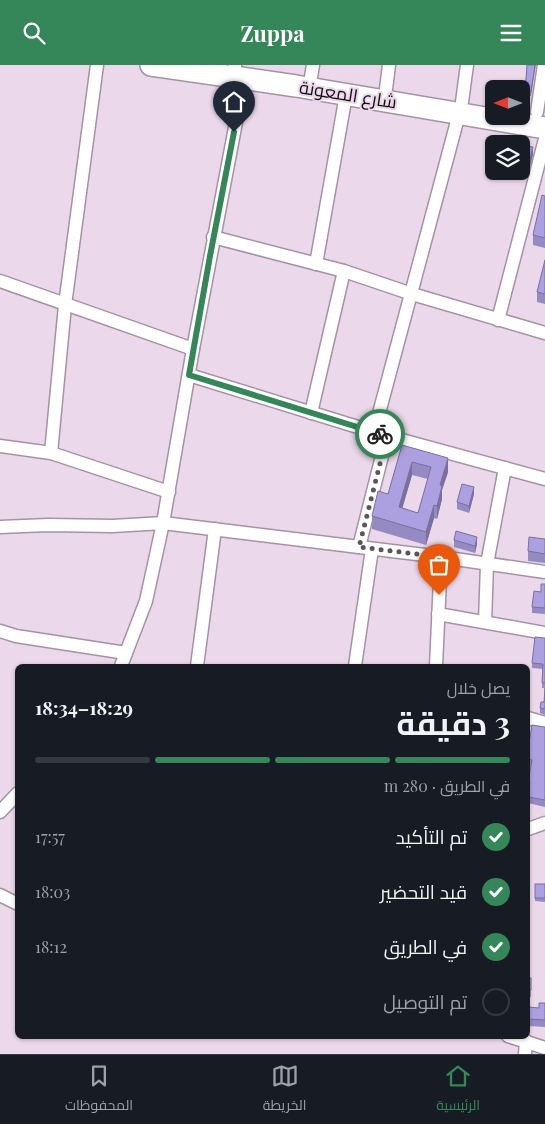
<!DOCTYPE html>
<html lang="ar">
<head>
<meta charset="utf-8">
<style>
  :root { --surface:#171b24; --page:#242831; --text:#f1f3f6; --muted:#9ea1a6; --line:#363941; --accent:#358759 }
  body { margin:0; font-family:"Playfair Display",Cairo,serif; background:var(--page); color:var(--text); direction:rtl; height:100vh; display:flex; flex-direction:column; font-size:19px; white-space:nowrap }
  * { box-sizing:border-box; margin:0 }
  p { font-size:16px; color:var(--muted) }
  .icon { flex:none; width:28px; height:28px; fill:none; stroke:currentColor; stroke-width:2; stroke-linecap:round; stroke-linejoin:round }
  .map { position:relative; flex:1; overflow:hidden; direction:ltr }
  .drawer { position:absolute; left:15px; top:599px; width:515px; height:375px; display:flex; flex-direction:column; background:var(--surface); border-radius:8px; box-shadow:0 1px 4px #0004; direction:rtl }
  .drawer>* { flex:none }
  .needle { width:32px; rotate:270deg }
  .fabs { position:absolute; left:485px; top:15px; display:grid; gap:10px }
  .fabs a { display:grid; place-items:center; width:45px; height:45px; border-radius:8px; background:var(--surface); box-shadow:0 1px 4px #0004; font-size:25px }
  .pin { position:absolute; display:grid; place-items:center; width:42px; height:42px; color:#fff; margin:-51px -21px; border-radius:50% 50% 50% 0; rotate:-45deg; box-shadow:0 0 5px #0007 }
  .pin .icon { rotate:45deg }
  .courier { position:absolute; display:grid; place-items:center; width:50px; height:50px; margin:-25px; border:4px solid #358759; border-radius:50%; background:#fff; color:#222; box-shadow:0 1px 6px #0007 }
  .overview em { font-style:normal; font-weight:700 }
  .overview div { display:flex; flex-direction:column-reverse }
  .overview { display:flex; align-items:center; justify-content:space-between; height:85px; padding:0 20px }
  h1 { font-size:32px; font-weight:700; line-height:38px }
  .bar { display:grid; grid-template-columns:repeat(4,1fr); gap:8px 5px; align-content:center; height:60px; padding:0 20px }
  .bar i { height:6px; border-radius:4px; background:var(--line) }
  .bar .on { background:var(--accent) }
  .bar p { grid-column:span 4 }
  ol { padding:0 20px; list-style:none }
  li { display:flex; align-items:center; gap:15px; height:55px }
  li p { margin-inline-start:auto }
  li .icon { padding:5px; border-radius:50%; background:var(--accent); color:#fff; stroke-width:4 }
  li:last-child { color:var(--muted) }
  li i { width:28px; height:28px; border:2px solid var(--line); border-radius:50% }
  header { display:flex; justify-content:space-between; align-items:center; height:65px; padding:0 20px; background:var(--accent); color:#fff; font-size:22px; font-weight:700 }
  .tab-bar { display:flex; justify-content:space-around; align-items:center; height:70px; border-top:1px solid var(--line); background:var(--surface); font-size:14px; color:var(--muted) }
  .tab-bar a { display:grid; justify-items:center; gap:2px }
  .tab-bar .on { color:var(--accent) }
  .map>svg:first-child { display:block }
  .lines { fill:none; stroke-linecap:round; stroke-linejoin:round }
  .minor-casing { stroke:#a593a4; stroke-width:15 }
  .trunk-casing { stroke:#a593a4; stroke-width:24 }
  .minor { stroke:#fff; stroke-width:12 }
  .trunk { stroke:#fff; stroke-width:21 }
  .wall { fill:#958ac1; fill-rule:evenodd }
  .shaded-wall { fill:#79709d }
  .building { fill:#ada0e0; stroke:#79709d; fill-rule:evenodd }
  .done { stroke:#5f545e; stroke-width:5; stroke-dasharray:0 9 }
  .route { stroke:#358759; stroke-width:6 }
  .labels { text-anchor:middle; stroke-width:4; stroke-linejoin:round; paint-order:stroke }
  .street-label { font-size:18px; fill:#130d13; stroke:#ebd8ea }
</style>
</head>
<body>
<header><svg class="icon" aria-label="menu" viewBox="0 0 24 24"><path d="M4 6h16M4 12h16M4 18h16"/></svg>Zuppa<svg class="icon" aria-label="search" viewBox="0 0 24 24"><circle cx="10" cy="10" r="6"/><path d="M15 15l6 6"/></svg></header>
<div class="map">
<svg width="545" height="989" viewBox="0 0 545 989">
  <rect width="100%" height="100%" fill="#ebd8ea"/>
  <g class="lines">
    <defs>
      <g id="minor">
        <polyline points="235,1 235,0"/>
        <polyline points="311,12 313,0"/>
        <polyline points="386,24 389,0"/>
        <polyline points="462,37 467,0"/>
        <polyline points="537,47 544,0"/>
        <polyline points="213,172 344,206 412,229 545,268"/>
        <polyline points="316,199 346,30"/>
        <polyline points="0,216 193,284"/>
        <polyline points="498,255 545,74"/>
        <polyline points="189,310 387,371 545,414"/>
        <polyline points="311,348 344,206"/>
        <polyline points="374,367 459,49"/>
        <polyline points="0,381 51,388 169,427"/>
        <polyline points="51,388 65,240 97,0"/>
        <polyline points="0,462 48,460 113,461 163,458 441,492 545,507"/>
        <polyline points="359,482 387,371"/>
        <polyline points="438,549 545,568"/>
        <polyline points="485,557 487,499 505,403"/>
        <polyline points="0,566 16,571 126,588"/>
        <polyline points="121,601 146,536 163,458 193,284 244,15"/>
        <polyline points="197,601 215,464"/>
        <polyline points="355,601 372,484"/>
        <polyline points="436,601 441,492"/>
        <polyline points="528,653 545,658"/>
        <polyline points="0,747 18,728"/>
        <polyline points="528,764 545,758"/>
        <polyline points="0,830 18,839"/>
        <polyline points="508,971 545,983"/>
        <polyline points="525,989 526,976"/>
      </g>
      <polyline id="trunk" points="151,0 296,21 545,63"/>
    </defs>
    <use href="#minor" class="minor-casing"/>
    <use href="#trunk" class="trunk-casing"/>
    <use href="#minor" class="minor"/>
    <use href="#trunk" class="trunk"/>
  </g>
  <g class="wall">
    <polygon points="527,0 536,0 531,31 525,31"/>
    <polygon points="521,80 533,89 529,105 521,103"/>
    <polygon points="545,131 545,183 533,180 533,170"/>
    <polygon points="545,195 545,239 537,237 537,227"/>
    <path d="M402,380L448,407L442,425V434L437,454L434,453L426,480L372,464V451L388,429ZM412,410L428,414L418,448L402,443Z"/>
    <polygon points="474,429 469,448 457,444 457,437"/>
    <polygon points="545,474 545,498 528,496 528,486"/>
    <polygon points="454,475 477,479 475,488 454,482"/>
    <polygon points="545,519 545,549 532,548 532,542"/>
    <polygon points="545,573 545,650 540,648 540,643 544,637 545,623 542,623 543,604 532,603 532,598"/>
    <polygon points="545,662 545,742 528,738 528,732 529,724 528,723 528,717 531,701 528,700 528,684"/>
    <polygon points="535,819 545,819 545,837 535,836"/>
    <rect x="528" y="913" width="3" height="19"/>
    <polygon points="545,938 545,962 528,961 528,942 539,943"/>
  </g>
  <g class="shaded-wall">
    <polygon points="533,82 533,89 529,105 529,98"/>
    <polygon points="448,393 448,407 442,425 442,434 437,454 437,441 440,420"/>
    <polygon points="412,397 412,410 399,455 399,442"/>
    <polygon points="474,422 474,429 469,448 469,441"/>
    <polygon points="434,440 434,453 426,480 426,467"/>
    <polygon points="477,472 477,479 475,488 475,481"/>
  </g>
  <g class="building">
    <polygon points="527,0 535,0 531,27 525,27"/>
    <polygon points="521,80 533,82 529,98 521,96"/>
    <polygon points="542,130 545,131 545,173 533,170"/>
    <polygon points="545,195 545,229 537,227"/>
    <path d="M402,380L448,393L440,420L442,421L437,441L434,440L426,467L372,451L378,426L388,429ZM412,397L431,402L418,448L399,442Z"/>
    <polygon points="462,419 474,422 469,441 457,437"/>
    <polygon points="456,466 477,472 475,481 454,475"/>
    <polygon points="529,472 545,474 545,489 528,486"/>
    <polygon points="541,519 545,519 545,543 532,542 534,526 541,527"/>
    <polygon points="535,572 545,573 545,618 542,618 543,599 532,598"/>
    <polygon points="545,623 545,644 540,643 541,637 544,637"/>
    <polygon points="532,660 545,662 545,735 528,732 530,717 528,717 532,695 528,694 528,684"/>
    <rect x="535" y="819" width="10" height="14"/>
    <rect x="528" y="913" width="3" height="12"/>
    <polygon points="539,938 545,938 545,955 528,954 528,942 539,943"/>
  </g>
  <g class="lines">
    <polyline class="done" points="380,369 387,371 359,482 441,492 439,530"/>
    <polyline class="route" points="234,67 210,191 189,310 380,369"/>
  </g>
  <g class="labels">
    <g class="street-label">
      <text transform="translate(348 30) rotate(9)" y="6">شارع المعونة</text>
    </g>
  </g>
</svg>
<div class="fabs">
<a><svg class="needle" viewBox="-14 -14 28 28"><path d="M0-13l5 13h-10z" fill="#e53935"/><path d="M0 13l5-13h-10z" fill="#9ea1a6"/></svg></a>
<a><svg class="icon" aria-label="layers" viewBox="0 0 24 24"><path d="M12 4l9 5-9 5-9-5zM3 14l9 5 9-5"/></svg></a>
</div>
<div class="pin" style="left:439px;top:530px;background:#ea580c"><svg class="icon" aria-label="bag" viewBox="0 0 24 24"><path d="M5 8h14l-1 12H6zM9 8a3 3 0 0 1 6 0"/></svg></div>
<div class="pin" style="left:234px;top:67px;background:#1f2937"><svg class="icon" aria-label="home" viewBox="0 0 24 24"><path d="M3 11l9-7 9 7M6 9v11h12V9"/></svg></div>
<div class="courier" style="left:380px;top:369px"><svg class="icon" aria-label="bike" viewBox="0 0 24 24"><circle cx="6" cy="16" r="4"/><circle cx="18" cy="16" r="4"/><path d="M6 16l4-8h5l3 8M10 8l3 8H6M13 5h3"/></svg></div>
<section class="drawer">
<div class="overview"><div><h1>3 دقيقة</h1><p>يصل خلال</p></div><em>18:29–18:34</em></div>
<div class="bar"><i class="on"></i><i class="on"></i><i class="on"></i><i></i><p>في الطريق · 280 m</p></div>
<ol>
<li><svg class="icon" aria-label="check" viewBox="0 0 24 24"><path d="M5 12l5 5 9-10"/></svg>تم التأكيد<p>17:57</p></li>
<li><svg class="icon" aria-label="check" viewBox="0 0 24 24"><path d="M5 12l5 5 9-10"/></svg>قيد التحضير<p>18:03</p></li>
<li><svg class="icon" aria-label="check" viewBox="0 0 24 24"><path d="M5 12l5 5 9-10"/></svg>في الطريق<p>18:12</p></li>
<li><i></i>تم التوصيل</li>
</ol>
</section>
</div>
<nav class="tab-bar">
<a class="on"><svg class="icon" aria-label="home" viewBox="0 0 24 24"><path d="M3 11l9-7 9 7M6 9v11h12V9"/></svg>الرئيسية</a>
<a><svg class="icon" aria-label="map" viewBox="0 0 24 24"><path d="M3 6l6-2 6 2 6-2v14l-6 2-6-2-6 2zM9 4v14M15 6v14"/></svg>الخريطة</a>
<a><svg class="icon" aria-label="saved" viewBox="0 0 24 24"><path d="M7 4h10v16l-5-4-5 4z"/></svg>المحفوظات</a>
</nav>
</body>
</html>
